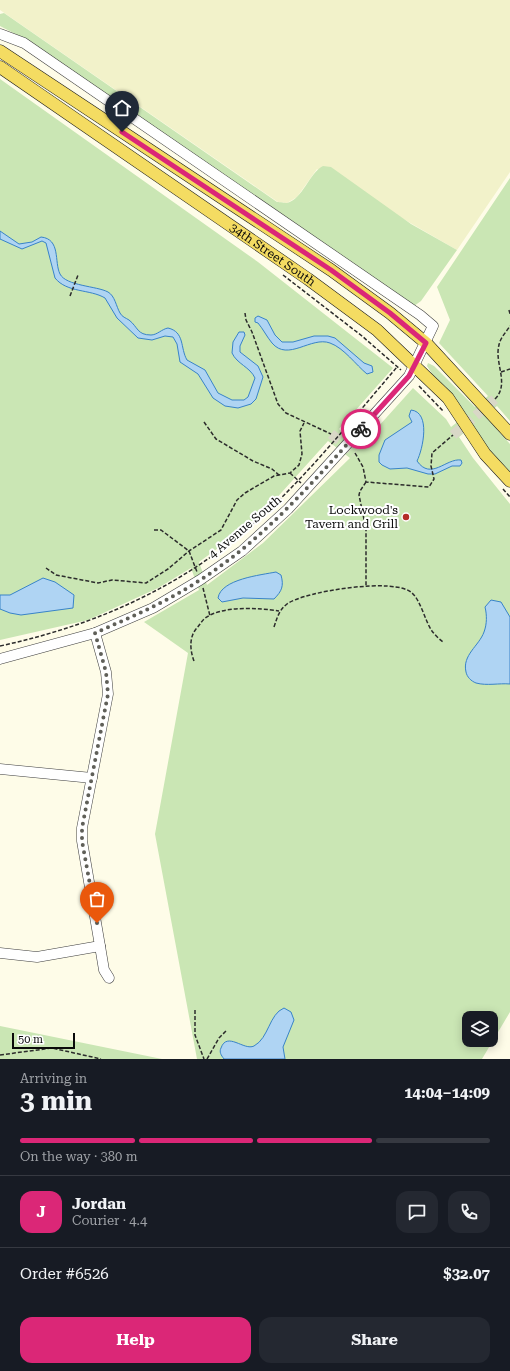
<!DOCTYPE html>
<html lang="en">
<head>
<meta charset="utf-8">
<style>
  :root { --surface:#171b24; --page:#242831; --text:#f1f3f6; --muted:#9ea1a6; --line:#363941; --accent:#db2777 }
  body { margin:0; font-family:"Roboto Serif",serif; background:var(--page); color:var(--text); height:100vh; display:flex; flex-direction:column; font-size:15px; white-space:nowrap }
  * { box-sizing:border-box; margin:0 }
  p { font-size:13px; color:var(--muted) }
  .icon { flex:none; width:22px; height:22px; fill:none; stroke:currentColor; stroke-width:2; stroke-linecap:round; stroke-linejoin:round }
  .map { position:relative; height:1059px; overflow:hidden }
  .details { display:flex; flex-direction:column; background:var(--surface); flex:1 }
  .details>* { flex:none }
  .controls { position:absolute; left:462px; top:1011px; display:grid; gap:8px }
  .controls a { display:grid; place-items:center; width:36px; height:36px; border-radius:8px; background:var(--surface); box-shadow:0 2px 10px #0003; font-size:20px }
  .scale { position:absolute; left:12px; bottom:10px; width:63px; box-sizing:border-box; padding-left:4px; border:2px solid #0a0a0a; border-top:0; font-size:11px; line-height:14px; white-space:nowrap; color:#0a0a0a; -webkit-text-stroke:3px #fff; paint-order:stroke }
  .pin { position:absolute; display:grid; place-items:center; width:34px; height:34px; color:#fff; margin:-41px -17px; border-radius:50% 50% 50% 0; rotate:-45deg; box-shadow:0 0 4px #0007 }
  .pin .icon { rotate:45deg }
  .courier { position:absolute; display:grid; place-items:center; width:40px; height:40px; margin:-20px; border:3px solid #db2777; border-radius:50%; background:#fff; color:#222; box-shadow:0 1px 5px #0007 }
  .headline em { font-style:normal; font-weight:700 }
  .headline div { display:flex; flex-direction:column-reverse }
  .headline { display:flex; align-items:center; justify-content:space-between; height:68px; padding:0 20px }
  h1 { font-size:26px; font-weight:700; line-height:30px }
  .bar { display:grid; grid-template-columns:repeat(4,1fr); gap:6px 4px; align-content:center; height:48px; padding:0 20px }
  .bar i { height:5px; border-radius:3px; background:var(--line) }
  .bar .current { background:var(--accent) }
  .bar p { grid-column:span 4 }
  .line { display:flex; align-items:center; gap:10px; padding:0 20px; border-top:1px solid var(--line) }
  .line div { flex:1 }
  .round { display:grid; place-items:center; flex:none; width:42px; height:42px; border-radius:12px; background:var(--page) }
  .button { display:flex; gap:8px; margin-top:auto; padding:8px 20px }
  .button a { flex:1; height:46px; border-radius:12px; background:var(--accent); color:#fff; font-size:16px; font-weight:700; line-height:46px; text-align:center }
  .button a+a { background:var(--page); color:var(--text) }
  .map>svg:first-child { display:block }
  .farmland { fill:#f2f2ca }
  .green { fill:#cae6b4; fill-rule:evenodd }
  .water { fill:#afd4f3; stroke:#3883c8 }
  .lines { fill:none; stroke-linecap:round; stroke-linejoin:round }
  .minor-tunnel { stroke:#d9d8c7; stroke-width:10; stroke-dasharray:10 5; stroke-linecap:butt }
  .minor-casing { stroke:#3d3d3d; stroke-width:11 }
  .major-casing { stroke:#1b1b1b; stroke-width:13 }
  .path { stroke:#2c2c2c; stroke-width:1.5; stroke-dasharray:4 2; stroke-linecap:butt }
  .minor { stroke:#fff; stroke-width:10 }
  .major { stroke:#f4dc62; stroke-width:12 }
  .done { stroke:#5f5f58; stroke-width:4; stroke-dasharray:0 7.2 }
  .route { stroke:#db2777; stroke-width:5 }
  .poi-dot { fill:#b42d28; stroke:#fff; stroke-width:1.5 }
  .labels { text-anchor:middle; stroke-width:4; stroke-linejoin:round; paint-order:stroke }
  .street-label { font-size:12px; fill:#0a0a0a; stroke:#fff }
  .poi-label { font-size:12px; fill:#0a0a0a; stroke:#fff; text-anchor:end }
</style>
</head>
<body>
<div class="map">
<svg width="510" height="1059" viewBox="0 0 510 1059">
  <rect width="100%" height="100%" fill="#fefce8"/>
  <polygon class="farmland" points="0,0 510,0 510,172 457,250 317,169 297,197 287,203 278,202 0,10"/>
  <g class="green">
    <path d="M4,13L277,202C280,202 285,203 287,203C303,199 309,173 323,166L331,167L411,224L457,250L421,301L414,306L23,38L0,26V14Z"/>
    <path d="M0,79L258,262L393,368L339,429L359,448L413,388L446,419L451,427L465,416C453,398 438,384 427,366L428,363L434,366L475,407L488,396L439,343L450,320L437,287L510,178V421L497,406L485,416L510,444V475L471,427L459,437L473,458L510,504V1012L482,1059H197L155,834L188,653L144,622L199,590L191,568L158,588L88,620L0,640ZM328,441L350,458L263,543L207,585L199,562L240,532L273,502ZM469,1018H491V1040H469Z"/>
    <polygon points="0,1026 162,1059 0,1059"/>
  </g>
  <g class="water">
    <path d="M0,231L19,244L32,242L41,237C61,239 54,262 60,274C66,286 97,286 108,292C115,296 116,306 120,313C122,317 126,318 129,320C138,327 137,335 151,335C157,335 162,329 168,328C185,332 180,348 187,360L205,370L218,393L232,400H244L248,397L255,378C250,367 237,364 232,353L233,342L239,332H244L245,335L240,346V352L258,366L263,377L256,399L251,404L238,408L225,406L213,398L198,374L180,362L177,344L173,337L165,336L152,340L138,338L117,318L105,298C90,289 67,293 55,278L46,243L42,241L22,249L0,239Z"/>
    <path d="M258,316L267,320L275,335L282,342H293L314,336H328L335,338L364,363L372,366L373,372L367,374C356,365 344,348 330,343C311,336 288,362 272,343C267,337 263,329 258,323L255,322V318Z"/>
    <path d="M411,410C431,412 423,449 417,461C431,481 446,458 461,460L462,463L460,466H452L435,474H428L407,468L390,469L382,465L379,462V455L385,440L412,422L409,416Z"/>
    <path d="M276,572L281,575C284,586 282,591 274,599L243,598L222,602L218,598C221,579 261,575 276,572Z"/>
    <polygon points="43,578 55,582 74,595 73,608 21,615 10,613 0,609 0,595 10,595"/>
    <path d="M491,600L501,602L510,617V684C499,683 487,686 476,683C471,681 467,677 466,672C462,655 479,646 484,632C487,624 487,615 485,607Z"/>
    <path d="M284,1008L291,1012L294,1020L283,1047L285,1059H224C221,1055 219,1052 221,1048C227,1031 244,1051 254,1046C269,1038 269,1014 284,1008Z"/>
  </g>
  <g class="lines">
    <g class="minor-tunnel">
      <polyline points="331,434 355,453"/>
      <polyline points="453,435 495,399"/>
    </g>
    <defs>
      <g id="minor">
        <polyline points="0,34 24,43 420,315 433,326 409,376 288,509 242,551 200,580 153,608 95,633 0,659"/>
        <polyline points="0,769 92,778"/>
        <polyline points="100,946 104,970 109,978"/>
        <polyline points="0,953 37,957 100,946 82,841 82,828 108,694 106,672 95,633"/>
      </g>
      <g id="major">
        <polyline points="0,51 331,270 390,313 426,343 510,434"/>
        <path id="s1" d="M0,67L308,279L377,330L448,398L485,454L510,481"/>
      </g>
    </defs>
    <use href="#minor" class="minor-casing"/>
    <use href="#major" class="major-casing"/>
    <g class="path">
      <polyline points="283,275 362,336 401,370"/>
      <polyline points="70,296 78,275"/>
      <polyline points="509,310 510,314"/>
      <polyline points="245,313 246,320 252,332 278,404 286,413 331,434"/>
      <polyline points="501,372 510,369"/>
      <polyline points="419,386 444,412"/>
      <path d="M495,399C510,384 494,363 499,345C500,338 507,331 510,326"/>
      <polyline points="204,422 216,439 253,461 272,469 279,475"/>
      <polyline points="355,453 363,467 366,482 429,487 434,479 431,466 432,453 453,435"/>
      <polyline points="290,473 301,483"/>
      <polyline points="366,482 360,491 359,495 366,529 366,586"/>
      <polyline points="503,489 510,497"/>
      <polyline points="154,530 161,530 189,551 197,572"/>
      <polyline points="46,568 56,575 98,583 112,580 146,583 168,569 189,551 221,530 237,500 245,493 274,476 290,473 299,465 302,454 300,431 304,423"/>
      <polyline points="203,588 210,616"/>
      <path d="M274,627C277,618 279,610 287,604C305,591 396,577 412,593C421,601 425,621 432,631C435,635 439,639 443,642"/>
      <path d="M0,646C115,621 209,573 291,488C328,450 362,408 397,367"/>
      <path d="M194,661C190,650 189,638 196,629C199,626 201,622 204,619C221,605 259,608 279,611"/>
      <polyline points="195,1010 195,1035 204,1059"/>
      <polyline points="0,1055 52,1048 101,1059"/>
      <polyline points="207,1059 219,1038 227,1030"/>
    </g>
    <use href="#minor" class="minor"/>
    <use href="#major" class="major"/>
  </g>
  <g class="lines">
    <path class="done" d="M97,923L82,841V828L108,694L106,672L95,633C131,617 167,602 200,580C263,540 311,484 361,429"/>
    <polyline class="route" points="122,132 331,270 390,313 426,343 409,376 361,429"/>
  </g>
  <circle class="poi-dot" cx="406" cy="517" r="4"/>
  <g class="labels">
    <g class="street-label">
      <text dy="4" stroke="none"><textPath href="#s1" startOffset="331">34th Street South</textPath></text>
      <text transform="translate(245 527) rotate(-40)" y="4">4 Avenue South</text>
    </g>
    <g class="poi-label">
      <text x="398" y="514">Lockwood's<tspan x="398" dy="14">Tavern and Grill</tspan></text>
    </g>
  </g>
</svg>
<div class="controls">
<a><svg class="icon" aria-label="layers" viewBox="0 0 24 24"><path d="M12 4l9 5-9 5-9-5zM3 14l9 5 9-5"/></svg></a>
</div>
<div class="scale">50 m</div>
<div class="pin" style="left:97px;top:923px;background:#ea580c"><svg class="icon" aria-label="bag" viewBox="0 0 24 24"><path d="M5 8h14l-1 12H6zM9 8a3 3 0 0 1 6 0"/></svg></div>
<div class="pin" style="left:122px;top:132px;background:#1f2937"><svg class="icon" aria-label="home" viewBox="0 0 24 24"><path d="M3 11l9-7 9 7M6 9v11h12V9"/></svg></div>
<div class="courier" style="left:361px;top:429px"><svg class="icon" aria-label="bike" viewBox="0 0 24 24"><circle cx="6" cy="16" r="4"/><circle cx="18" cy="16" r="4"/><path d="M6 16l4-8h5l3 8M10 8l3 8H6M13 5h3"/></svg></div>
</div>
<section class="details">
<div class="headline"><div><h1>3 min</h1><p>Arriving in</p></div><em>14:04–14:09</em></div>
<div class="bar"><i class="current"></i><i class="current"></i><i class="current"></i><i></i><p>On the way · 380 m</p></div>
<div class="line" style="height:72px"><b class="round" style="background:var(--accent);color:#fff">J</b><div><b>Jordan</b><p>Courier · 4.4</p></div><a class="round"><svg class="icon" aria-label="chat" viewBox="0 0 24 24"><path d="M4 5h16v11H9l-5 4z"/></svg></a><a class="round"><svg class="icon" aria-label="phone" viewBox="0 0 24 24"><path d="M5 4h4l2 5-3 2q2 4 5 5l2-3 5 2v4C11 20 4 13 5 4z"/></svg></a></div>
<div class="line" style="height:52px"><div>Order #6526</div><b>$32.07</b></div>
<div class="button"><a>Help</a><a>Share</a></div>
</section>
</body>
</html>
